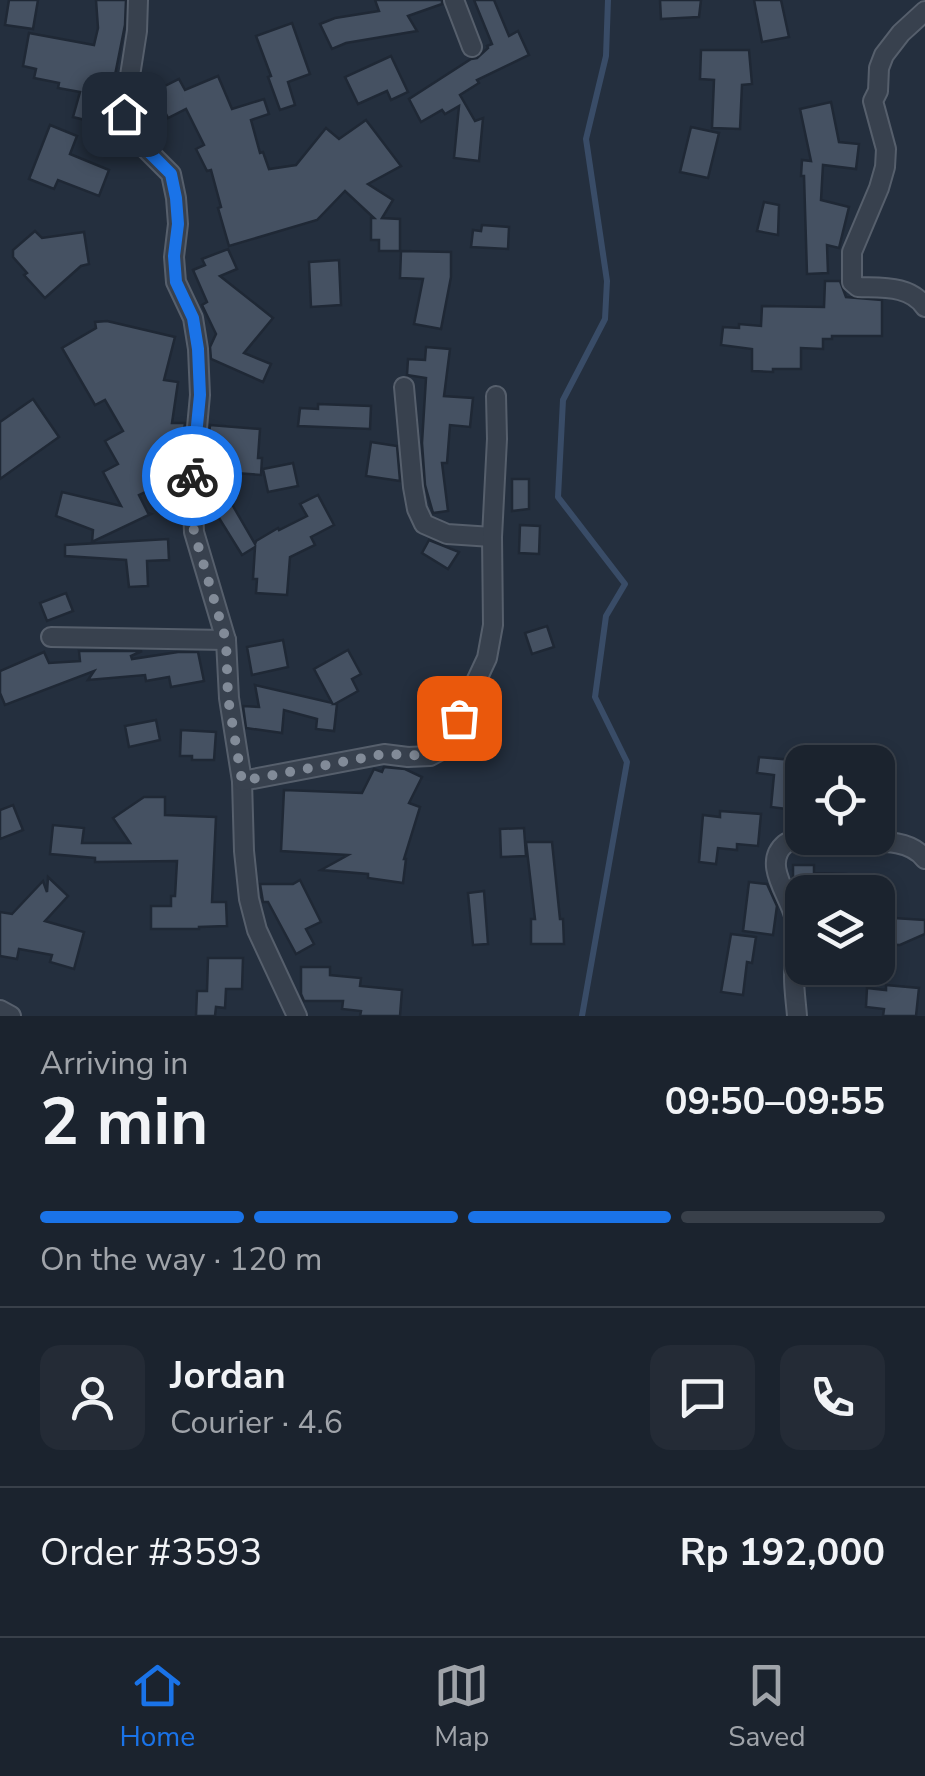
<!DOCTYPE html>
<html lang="en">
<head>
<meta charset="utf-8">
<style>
  :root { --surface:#1b232e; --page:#242b36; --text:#f1f3f6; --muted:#a0a4aa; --line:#39404a; --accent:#1a73e8 }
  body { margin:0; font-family:"Nunito Sans",sans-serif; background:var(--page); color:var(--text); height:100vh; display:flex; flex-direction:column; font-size:38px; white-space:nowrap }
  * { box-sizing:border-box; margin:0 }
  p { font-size:32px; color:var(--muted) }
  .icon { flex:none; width:55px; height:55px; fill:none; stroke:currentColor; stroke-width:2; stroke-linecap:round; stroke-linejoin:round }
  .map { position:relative; height:1016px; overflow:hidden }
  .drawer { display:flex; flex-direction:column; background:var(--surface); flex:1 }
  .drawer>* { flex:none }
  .tools { position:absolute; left:785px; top:745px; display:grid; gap:20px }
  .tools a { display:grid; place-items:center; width:110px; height:110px; border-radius:20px; background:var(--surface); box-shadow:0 5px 15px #0003,0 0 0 2px var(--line); font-size:50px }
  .pin { position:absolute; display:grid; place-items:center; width:85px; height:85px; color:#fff; margin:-42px; border-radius:20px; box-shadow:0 5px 15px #0006 }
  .courier { position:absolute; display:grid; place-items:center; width:100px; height:100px; margin:-50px; border:8px solid #1a73e8; border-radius:50%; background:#fff; color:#222; box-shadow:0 2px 12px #0007 }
  .summary em { font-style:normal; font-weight:700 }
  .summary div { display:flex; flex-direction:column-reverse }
  .summary { display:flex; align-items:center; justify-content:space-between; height:170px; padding:0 40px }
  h1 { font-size:65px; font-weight:700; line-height:75px }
  .bar { display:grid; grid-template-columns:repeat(4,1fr); gap:15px 10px; align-content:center; height:120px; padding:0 40px }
  .bar i { height:12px; border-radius:8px; background:var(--line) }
  .bar .selected { background:var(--accent) }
  .bar p { grid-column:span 4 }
  .line { display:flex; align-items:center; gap:25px; padding:0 40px; border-top:2px solid var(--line) }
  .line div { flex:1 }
  .round { display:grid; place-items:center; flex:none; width:105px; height:105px; border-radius:20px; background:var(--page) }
  .menu { display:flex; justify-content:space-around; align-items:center; height:140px; border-top:2px solid var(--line); background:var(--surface); font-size:28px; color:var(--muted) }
  .menu a { display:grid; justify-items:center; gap:5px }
  .menu .selected { color:var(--accent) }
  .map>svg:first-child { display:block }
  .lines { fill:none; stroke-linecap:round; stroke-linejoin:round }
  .stream { stroke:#394c67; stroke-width:6 }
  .building { fill:#455162; stroke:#1f2835; stroke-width:2.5 }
  .minor-casing { stroke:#565f6c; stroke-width:22 }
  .minor { stroke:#38414e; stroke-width:18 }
  .done { stroke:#828b98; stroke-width:10; stroke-dasharray:0 18 }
  .route { stroke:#1a73e8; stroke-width:12 }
</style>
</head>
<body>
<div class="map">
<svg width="925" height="1016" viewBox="0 0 925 1016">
  <rect width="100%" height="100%" fill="#242f3e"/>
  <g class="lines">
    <polyline class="stream" points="582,1016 627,762 595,697 606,616 625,584 558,497 563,400 605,319 607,281 586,139 606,56 608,0"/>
  </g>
  <g class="building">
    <polygon points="9,0 38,0 33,29 5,25"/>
    <polygon points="96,0 126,0 125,25 113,85 105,84 93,122 73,117 80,92 58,88 59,83 34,78 36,69 23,66 29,33 94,45 98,28"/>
    <polygon points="375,0 442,0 442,4 408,16 417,31 346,43 332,49 320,24 335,18 379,11"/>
    <polygon points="474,0 494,0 509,36 518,31 529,55 477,80 479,83 460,95 475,121 483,118 479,161 454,158 459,106 445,114 442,110 421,122 409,99 471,59 477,58 488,48 487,46 492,44"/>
    <polygon points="660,0 701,0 699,17 661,19"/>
    <polygon points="754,0 781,0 789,37 762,42"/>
    <polygon points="292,23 310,74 288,82 295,105 280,110 268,77 271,76 256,36"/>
    <polygon points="701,50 749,50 752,84 742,85 740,129 712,128 714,80 700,79"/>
    <polygon points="391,56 408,92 391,100 387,91 358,104 345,77"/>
    <polygon points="218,76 232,109 264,99 269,114 251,120 260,153 263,152 269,169 296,165 326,128 339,139 366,120 401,166 368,184 393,200 382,218 400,219 400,251 379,251 379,240 371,240 371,218 374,218 345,191 317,220 229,246 218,208 221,207 211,170 207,171 196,149 204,145 186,109 168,118 166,114 153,121 141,98 179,79 185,90"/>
    <polygon points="831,102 839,142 859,144 856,169 823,165 821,200 849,207 839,248 827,245 828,273 807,274 804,176 801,176 802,160 811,161 800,109"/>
    <polygon points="50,125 77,136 70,154 109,170 99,196 58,180 54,189 29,179"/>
    <polygon points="691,127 719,133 708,178 680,172"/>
    <polygon points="764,202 779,205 778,235 757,231"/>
    <polygon points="482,225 509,227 508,249 471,247 473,230 481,231"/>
    <polygon points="35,231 42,238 84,232 89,264 81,266 45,298 24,275 27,273 13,257 13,250"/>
    <polygon points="228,249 237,269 220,276 273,318 244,353 271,364 263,382 211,359 210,347 216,334 202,305 207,302 193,270 205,265 202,259"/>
    <polygon points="401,251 451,252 451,277 441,329 414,324 423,279 400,278"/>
    <polygon points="339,260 341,305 311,307 309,262"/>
    <polygon points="825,281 840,281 846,297 882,300 882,336 832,336 832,339 823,339 823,349 801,348 801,369 773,369 773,372 752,371 752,349 721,345 723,327 739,328 739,324 761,326 762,306 824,307"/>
    <polygon points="107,321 175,337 164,380 178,382 172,423 185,423 184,430 159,466 167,482 139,495 148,513 151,514 92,542 93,530 56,516 62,492 121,506 103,472 118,464 105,441 123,431 105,400 95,405 62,348 96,328 95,322"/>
    <polygon points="426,347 450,349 444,396 473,398 470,427 450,425 447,463 442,463 448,511 433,513 425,485 422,443 426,378 407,375 408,359 425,360"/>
    <polygon points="33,399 59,437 0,479 0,422"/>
    <polygon points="318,404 371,406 370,429 298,426 300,408 318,409"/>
    <polygon points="210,425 260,429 258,458 262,458 261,475 236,473 233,506 255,544 256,541 278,528 279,530 307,516 300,504 318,495 334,525 311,537 315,545 290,557 287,595 256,593 257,579 253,579 255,547 242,555 214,510 218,472 206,471"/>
    <polygon points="371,442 397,446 400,481 366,476"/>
    <polygon points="293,463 298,486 268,492 263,469"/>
    <polygon points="512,479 529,479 529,509 512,511"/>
    <polygon points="520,525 540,526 539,554 519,553"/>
    <polygon points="168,539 169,560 147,561 148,586 129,587 126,560 65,556 65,545"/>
    <polygon points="429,540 459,552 448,569 422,553"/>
    <polygon points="66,593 73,611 47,621 40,603"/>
    <polygon points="547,626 554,647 532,654 525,633"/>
    <polygon points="283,640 288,667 252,675 247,647"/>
    <polygon points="348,650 361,674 352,679 358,691 335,704 337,704 334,731 316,729 317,719 284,710 282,733 246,728 243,706 259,707 255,685 332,703 314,669"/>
    <polygon points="79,651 142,651 131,656 132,659 178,652 198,652 204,681 171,687 169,677 146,681 145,675 88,680 94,671 5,705 0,693 0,671 44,652 49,663 80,661"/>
    <polygon points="156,720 160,740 129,747 125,726"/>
    <polygon points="181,730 216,732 214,760 192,760 192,756 180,756"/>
    <polygon points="759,757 792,760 790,781 802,783 802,811 771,807 774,775 757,773"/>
    <polygon points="384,767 405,769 422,777 409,803 420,807 404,859 406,859 403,883 368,878 368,874 321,870 348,855 281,851 284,790 362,793 374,769 382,772"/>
    <polygon points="144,797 165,797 165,815 216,817 212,902 226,902 227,926 199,927 199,929 151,929 151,906 171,906 171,896 175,896 177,861 95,862 95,858 50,854 53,825 84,828 82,843 130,843 113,818"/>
    <polygon points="13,805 23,830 0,839 0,810"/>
    <polygon points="720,811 761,814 758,846 737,844 737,850 718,848 716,864 699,862 703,815 720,817"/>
    <polygon points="524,828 526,856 501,857 500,829"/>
    <polygon points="526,842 552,842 560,919 563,919 564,944 531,944 531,919 535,919"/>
    <polygon points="793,865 814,865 814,873 846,874 846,892 798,892 793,880"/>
    <polygon points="48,877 68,896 45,921 84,932 74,969 50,962 52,955 19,949 17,959 0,956 0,912 12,914 43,881 47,892"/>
    <polygon points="300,880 321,922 306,929 314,944 296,954 268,902 263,902 260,884 293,884"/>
    <polygon points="749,882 767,884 777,906 773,935 743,931"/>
    <polygon points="484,891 488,944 473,945 468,893"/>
    <polygon points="878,917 925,920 925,934 900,945 878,944"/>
    <polygon points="731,934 756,937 752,963 747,962 743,995 721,992"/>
    <polygon points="208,958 243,958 242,989 226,989 225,1008 216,1007 215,1016 196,1016 197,991 207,991"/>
    <polygon points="301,967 330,967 330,975 361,978 360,986 402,990 400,1016 360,1016 361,1011 342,1009 343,1001 304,1001 301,994"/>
    <polygon points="886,985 919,988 916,1016 883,1016 884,1009 866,1007 867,988 886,990"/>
  </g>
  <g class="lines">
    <defs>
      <g id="minor">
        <polyline points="138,0 137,31 124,114 124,127 171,174 176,198 178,224 174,257 176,282 193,318 198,349 200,395 192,482 194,532 226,640 229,698 242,781 244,851 249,899 257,930 297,1016"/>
        <polyline points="454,0 472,47"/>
        <path d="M925,11L901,33L884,55L879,68L878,91L873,101L886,149L885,167L879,188L852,252V282L858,287C882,288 910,285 925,307"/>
        <polyline points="404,387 413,487 417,509 424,524 447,534 492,537"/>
        <polyline points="51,637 226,640"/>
        <polyline points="242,781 384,754 408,757 430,756 445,748 487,658 493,625 492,537 497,439 496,396"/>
        <polyline points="0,1010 11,1016"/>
        <path d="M797,1016C796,1003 794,990 794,977C794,957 799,936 794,916C789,895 762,863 785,844C795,836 837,842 853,842C877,842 909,838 925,859"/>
      </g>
    </defs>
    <use href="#minor" class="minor-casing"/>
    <use href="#minor" class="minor"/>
  </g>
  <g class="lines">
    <polyline class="done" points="192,476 191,504 194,532 226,640 228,698 242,781 384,754 430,756 445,748 459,718"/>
    <polyline class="route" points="124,114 124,127 171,174 176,198 178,224 174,256 176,282 193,318 198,349 200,395 192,476"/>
  </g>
</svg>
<div class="tools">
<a><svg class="icon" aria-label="locate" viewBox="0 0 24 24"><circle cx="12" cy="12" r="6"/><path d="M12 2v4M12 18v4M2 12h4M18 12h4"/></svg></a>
<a><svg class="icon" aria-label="layers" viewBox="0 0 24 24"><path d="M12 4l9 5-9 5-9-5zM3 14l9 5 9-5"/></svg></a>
</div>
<div class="pin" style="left:459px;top:718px;background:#ea580c"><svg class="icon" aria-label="bag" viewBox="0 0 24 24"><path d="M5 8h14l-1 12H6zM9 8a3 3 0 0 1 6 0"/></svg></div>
<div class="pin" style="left:124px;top:114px;background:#1f2937"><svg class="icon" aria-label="home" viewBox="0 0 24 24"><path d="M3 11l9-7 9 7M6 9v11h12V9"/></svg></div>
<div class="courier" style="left:192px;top:476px"><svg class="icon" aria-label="bike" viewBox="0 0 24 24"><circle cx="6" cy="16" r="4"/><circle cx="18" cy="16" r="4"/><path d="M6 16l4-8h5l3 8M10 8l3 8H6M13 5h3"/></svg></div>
</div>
<section class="drawer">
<div class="summary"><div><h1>2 min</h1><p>Arriving in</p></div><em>09:50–09:55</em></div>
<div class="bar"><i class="selected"></i><i class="selected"></i><i class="selected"></i><i></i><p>On the way · 120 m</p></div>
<div class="line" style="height:180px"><a class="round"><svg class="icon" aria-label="person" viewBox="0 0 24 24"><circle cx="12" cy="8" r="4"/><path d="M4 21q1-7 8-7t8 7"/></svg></a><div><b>Jordan</b><p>Courier · 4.6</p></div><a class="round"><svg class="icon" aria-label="chat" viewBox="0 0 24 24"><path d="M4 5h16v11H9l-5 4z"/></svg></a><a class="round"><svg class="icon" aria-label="phone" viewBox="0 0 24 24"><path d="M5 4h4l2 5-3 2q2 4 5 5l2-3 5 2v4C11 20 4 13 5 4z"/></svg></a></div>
<div class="line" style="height:130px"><div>Order #3593</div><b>Rp 192,000</b></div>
</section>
<nav class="menu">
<a class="selected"><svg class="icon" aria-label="home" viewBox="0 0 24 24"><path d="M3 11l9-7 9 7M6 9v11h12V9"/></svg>Home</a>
<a><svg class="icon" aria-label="map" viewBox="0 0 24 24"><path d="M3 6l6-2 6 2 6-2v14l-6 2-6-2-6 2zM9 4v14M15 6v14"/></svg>Map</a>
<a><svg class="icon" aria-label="saved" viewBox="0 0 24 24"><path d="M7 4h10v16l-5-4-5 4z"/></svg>Saved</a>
</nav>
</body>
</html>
